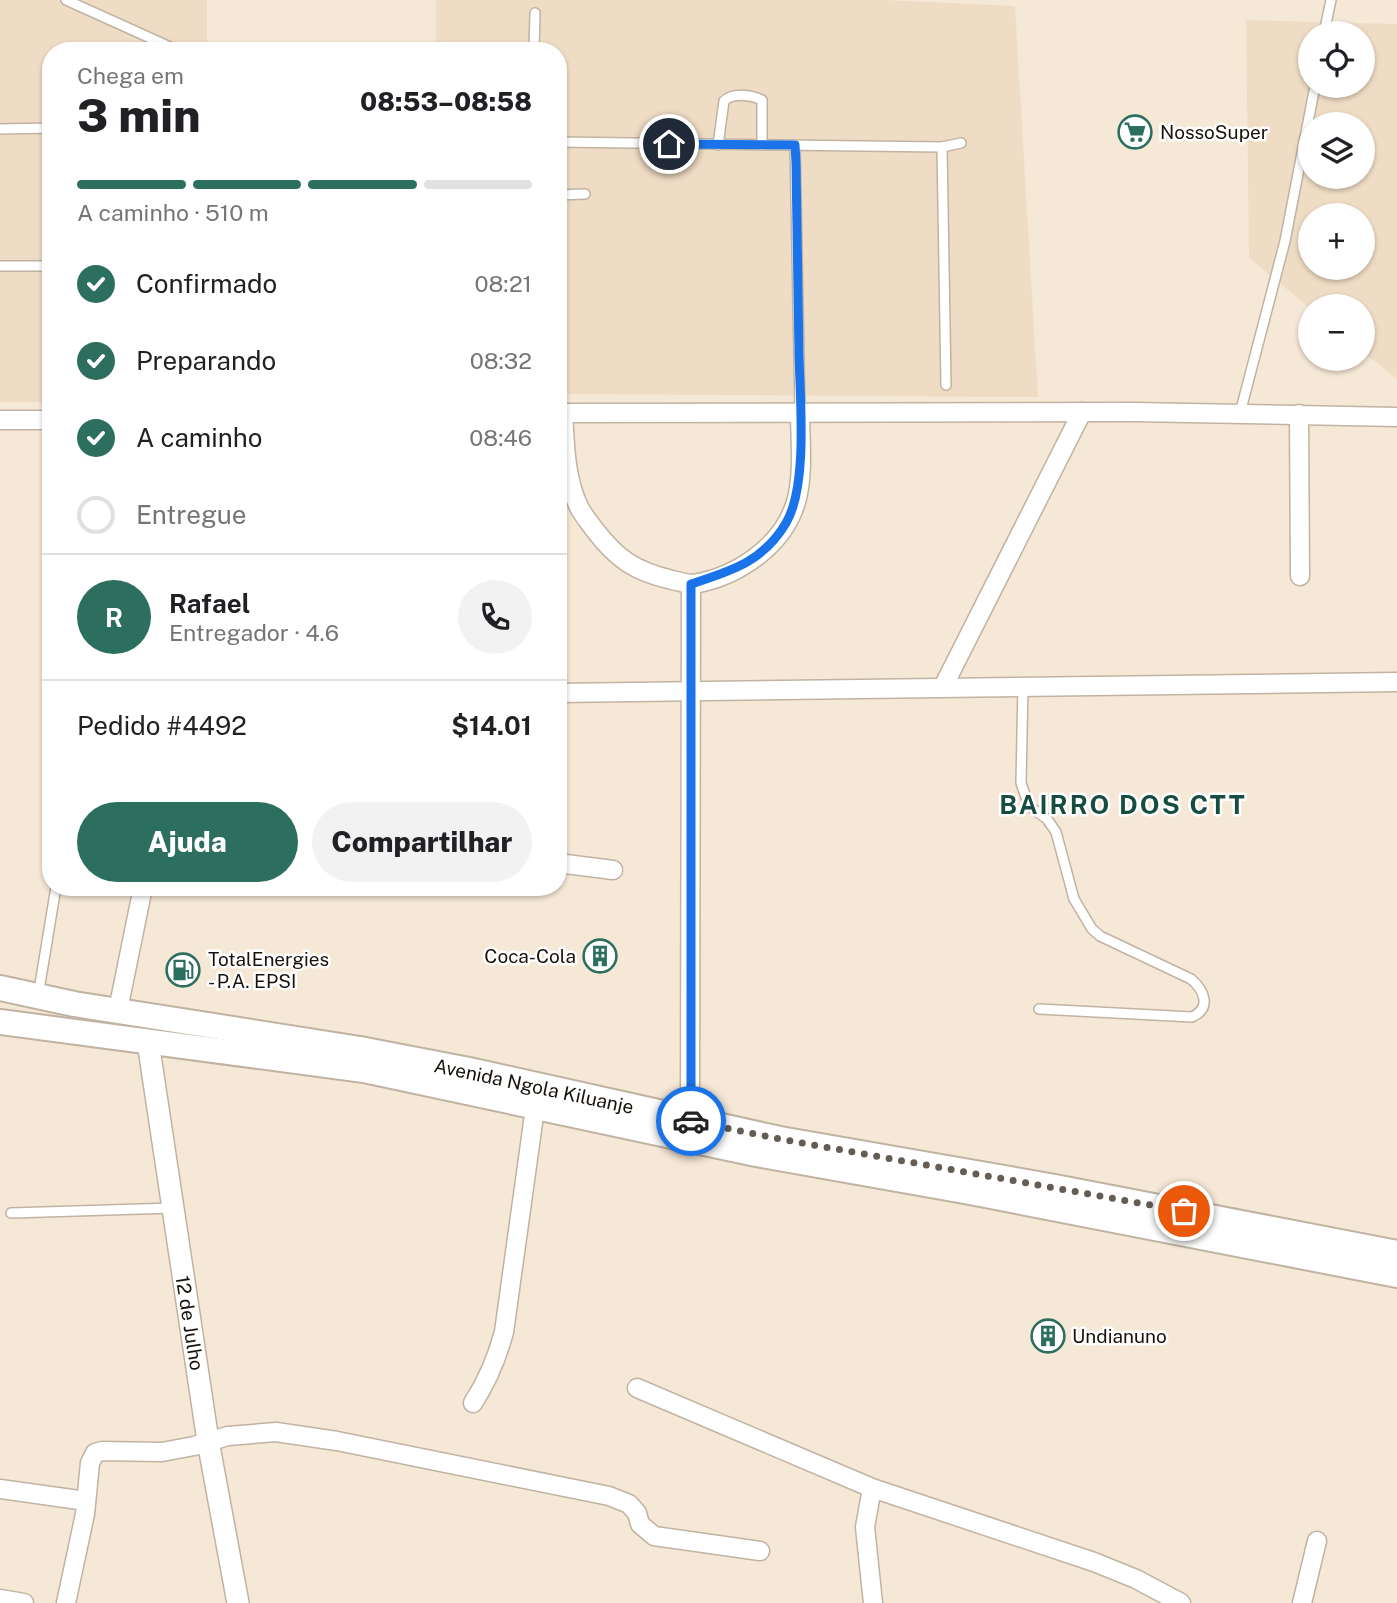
<!DOCTYPE html>
<html lang="pt">
<head>
<meta charset="utf-8">
<style>
  :root { --surface:#fff; --page:#f2f2f2; --text:#202124; --muted:#757577; --line:#e0e0e0; --accent:#2d6f5f }
  body { margin:0; font-family:"Public Sans",sans-serif; background:var(--page); color:var(--text); height:100vh; display:flex; flex-direction:column; font-size:26px; white-space:nowrap }
  * { box-sizing:border-box; margin:0 }
  p { font-size:23px; color:var(--muted) }
  .icon { flex:none; width:38px; height:38px; fill:none; stroke:currentColor; stroke-width:2; stroke-linecap:round; stroke-linejoin:round }
  .map { position:relative; flex:1; overflow:hidden }
  .side { position:absolute; left:42px; top:42px; width:525px; height:854px; display:flex; flex-direction:column; background:var(--surface); border-radius:28px; box-shadow:0 2px 5px #0004 }
  .side>* { flex:none }
  .tools { position:absolute; left:1298px; top:21px; display:grid; gap:14px }
  .tools a { display:grid; place-items:center; width:77px; height:77px; border-radius:50%; background:var(--surface); box-shadow:0 2px 5px #0004; font-size:35px }
  .pin { position:absolute; display:grid; place-items:center; width:60px; height:60px; color:#fff; margin:-30px; border:4px solid #fff; border-radius:50%; box-shadow:0 2px 7px #0007 }
  .courier { position:absolute; display:grid; place-items:center; width:70px; height:70px; margin:-35px; border:5px solid #1a73e8; border-radius:50%; background:#fff; color:#222; box-shadow:0 2px 9px #0007 }
  .head em { font-style:normal; font-weight:800 }
  .head div { display:flex; flex-direction:column-reverse }
  .head { display:flex; align-items:center; justify-content:space-between; height:119px; padding:0 35px }
  h1 { font-size:46px; font-weight:800; line-height:52px }
  .bar { display:grid; grid-template-columns:repeat(4,1fr); gap:10px 7px; align-content:center; height:84px; padding:0 35px }
  .bar i { height:9px; border-radius:5px; background:var(--line) }
  .bar .selected { background:var(--accent) }
  .bar p { grid-column:span 4 }
  .line { display:flex; align-items:center; gap:18px; padding:0 35px; border-top:2px solid var(--line) }
  .line div { flex:1 }
  .round { display:grid; place-items:center; flex:none; width:74px; height:74px; border-radius:37px; background:var(--page) }
  ol { padding:0 35px; list-style:none }
  li { display:flex; align-items:center; gap:21px; height:77px }
  li p { margin-inline-start:auto }
  li .icon { padding:7px; border-radius:50%; background:var(--accent); color:#fff; stroke-width:4 }
  li:last-child { color:var(--muted) }
  li i { width:38px; height:38px; border:4px solid var(--line); border-radius:50% }
  .button { display:flex; gap:14px; margin-top:auto; padding:14px 35px }
  .button a { flex:1; height:80px; border-radius:42px; background:var(--accent); color:#fff; font-size:28px; font-weight:800; line-height:80px; text-align:center }
  .button a+a { background:var(--page); color:var(--text) }
  .map>svg:first-child { display:block }
  .built { fill:#efdcc4; fill-rule:evenodd }
  .lines { fill:none; stroke-linecap:round; stroke-linejoin:round }
  .service-casing { stroke:#c0b3a2; stroke-width:12 }
  .minor-casing { stroke:#c0b3a2; stroke-width:21 }
  .tertiary-casing { stroke:#c0b3a2; stroke-width:24 }
  .secondary-casing { stroke:#c0b3a2; stroke-width:28 }
  .service { stroke:#fff; stroke-width:9 }
  .minor { stroke:#fff; stroke-width:18 }
  .tertiary { stroke:#fff; stroke-width:21 }
  .secondary { stroke:#fff; stroke-width:24 }
  .done { stroke:#655d53; stroke-width:7; stroke-dasharray:0 12.6 }
  .route { stroke:#1a73e8; stroke-width:9 }
  .labels { text-anchor:middle; stroke-width:5; stroke-linejoin:round; paint-order:stroke }
  .poi-label { font-size:19px; fill:#17120c; stroke:#fff; text-anchor:start }
  .street-label { font-size:19px; fill:#17120c; stroke:#fff }
  .district-label { font-size:26px; font-weight:bold; letter-spacing:2px; fill:#174d41; stroke:#fff }
</style>
</head>
<body>
<div class="map">
<svg width="1397" height="1603" viewBox="0 0 1397 1603">
  <rect width="100%" height="100%" fill="#f6e8d6"/>
  <g class="built">
    <polygon points="0,0 207,0 207,51 51,51 51,402 0,402"/>
    <polygon points="436,0 884,0 1015,6 1038,397 558,394 558,51 436,51"/>
    <path d="M1246,20L1397,24V379L1363,352V306H1311V309L1249,258ZM1311,33H1363V86H1311ZM1311,124H1363V177H1311ZM1311,215H1363V268H1311Z"/>
  </g>
  <g class="lines">
    <defs>
      <g id="service">
        <polyline points="66,0 179,51"/>
        <polyline points="1324,33 1331,0"/>
        <polyline points="534,51 535,13"/>
        <polyline points="0,129 51,128"/>
        <polyline points="558,142 942,147 961,143"/>
        <path d="M718,145L724,101C733,92 751,95 762,100V145"/>
        <polyline points="795,145 800,411"/>
        <polyline points="942,147 946,385"/>
        <polyline points="558,195 585,194"/>
        <polyline points="0,266 51,266"/>
        <polyline points="1240,413 1285,241 1315,86"/>
        <path d="M1023,686L1021,783L1029,806L1047,819L1056,832L1074,899L1092,929L1100,936L1191,979C1204,990 1212,1008 1192,1017L1039,1009"/>
        <polyline points="38,996 56,887"/>
        <polyline points="11,1213 173,1208"/>
      </g>
      <g id="minor">
        <polyline points="558,413 1134,412 1397,417"/>
        <path d="M563,413C565,445 565,478 579,507C583,515 589,522 594,529C617,559 634,571 672,580C678,581 686,584 693,584C737,577 783,546 796,502C804,474 800,440 800,411"/>
        <polyline points="1299,414 1300,576"/>
        <polyline points="0,420 51,420"/>
        <polyline points="943,687 1082,412"/>
        <polyline points="558,693 1397,682"/>
        <polyline points="558,863 613,870"/>
        <polyline points="118,1010 143,887"/>
        <polyline points="690,1120 691,584"/>
        <polyline points="637,1388 872,1488 1094,1562 1136,1579 1181,1603"/>
        <path d="M473,1403C488,1380 497,1358 504,1332L535,1108"/>
        <polyline points="872,1488 865,1527 873,1603"/>
        <polyline points="0,1489 86,1501"/>
        <polyline points="0,1599 24,1603"/>
        <polyline points="66,1603 85,1514 90,1463 95,1453 102,1451 162,1452 194,1446 228,1436 276,1432 337,1441 609,1496 629,1504 637,1513 640,1524 654,1536 760,1551"/>
        <polyline points="1302,1603 1317,1541"/>
      </g>
      <polyline id="tertiary" points="148,1042 208,1441 238,1603"/>
      <g id="secondary">
        <polyline points="0,988 74,1004 360,1049 469,1070 780,1139 1055,1187 1397,1253"/>
        <polyline points="0,1022 364,1070 756,1154 970,1192 1397,1275"/>
      </g>
    </defs>
    <use href="#service" class="service-casing"/>
    <use href="#minor" class="minor-casing"/>
    <use href="#tertiary" class="tertiary-casing"/>
    <use href="#secondary" class="secondary-casing"/>
    <use href="#service" class="service"/>
    <use href="#minor" class="minor"/>
    <use href="#tertiary" class="tertiary"/>
    <use href="#secondary" class="secondary"/>
  </g>
  <g class="lines">
    <polyline class="done" points="691,1121 780,1139 1184,1211"/>
    <path class="route" d="M669,144L795,145L796,163C797,227 798,291 799,355C800,399 808,486 786,523C763,562 731,571 691,584V1121"/>
  </g>
  <defs>
    <symbol id="supermarket-ring" viewBox="-11 -11 22 22"><circle r="9.5" fill="#fff" stroke="#2d6f5f" stroke-width="1.5"/><path d="M-6-5.5h2.5l.6 2H6L4.5 2H-2.5L-4.4-4H-6ZM-1.5 3.2a1.3 1.3 0 1 0 .1 0ZM3 3.2a1.3 1.3 0 1 0 .1 0Z" fill="#2d6f5f"/></symbol>
    <symbol id="building-ring" viewBox="-11 -11 22 22"><circle r="9.5" fill="#fff" stroke="#2d6f5f" stroke-width="1.5"/><path d="M-4-6H4V6H1V3H-1V6H-4ZM-2.5-4.3h1.7v1.8h-1.7ZM.8-4.3h1.7v1.8H.8ZM-2.5-1h1.7V.8h-1.7ZM.8-1h1.7V.8H.8Z" fill="#2d6f5f"/></symbol>
    <symbol id="fuel-ring" viewBox="-11 -11 22 22"><circle r="9.5" fill="#fff" stroke="#2d6f5f" stroke-width="1.5"/><path d="M-5.5-6h7V0h2V4h1.3V-2.5L3-4.5l.8-.8L6-3V5H2.5V1h-1V6h-7ZM-4.2-4.7v3.2H.2V-4.7Z" fill="#2d6f5f"/></symbol>
  </defs>
  <g fill-rule="evenodd">
    <use href="#supermarket-ring" x="1116" y="113" width="38" height="38"/>
    <use href="#building-ring" x="581" y="937" width="38" height="38"/>
    <use href="#fuel-ring" x="164" y="951" width="38" height="38"/>
    <use href="#building-ring" x="1029" y="1317" width="38" height="38"/>
  </g>
  <g class="labels">
    <g class="poi-label">
      <text x="1160" y="139">NossoSuper</text>
      <text x="576" y="963" text-anchor="end">Coca-Cola</text>
      <text x="208" y="966">TotalEnergies<tspan x="208" dy="22">- P.A. EPSI</tspan></text>
      <text x="1072" y="1343">Undianuno</text>
    </g>
    <g class="street-label">
      <text transform="translate(534 1086) rotate(12)" y="7">Avenida Ngola Kiluanje</text>
      <text transform="translate(190 1323) rotate(81)" y="7">12 de Julho</text>
    </g>
    <g class="district-label">
      <text x="1123" y="814">BAIRRO DOS CTT</text>
    </g>
  </g>
</svg>
<div class="tools">
<a><svg class="icon" aria-label="locate" viewBox="0 0 24 24"><circle cx="12" cy="12" r="6"/><path d="M12 2v4M12 18v4M2 12h4M18 12h4"/></svg></a>
<a><svg class="icon" aria-label="layers" viewBox="0 0 24 24"><path d="M12 4l9 5-9 5-9-5zM3 14l9 5 9-5"/></svg></a>
<a>+</a>
<a>−</a>
</div>
<div class="pin" style="left:1184px;top:1211px;background:#ea580c"><svg class="icon" aria-label="bag" viewBox="0 0 24 24"><path d="M5 8h14l-1 12H6zM9 8a3 3 0 0 1 6 0"/></svg></div>
<div class="pin" style="left:669px;top:144px;background:#1f2937"><svg class="icon" aria-label="home" viewBox="0 0 24 24"><path d="M3 11l9-7 9 7M6 9v11h12V9"/></svg></div>
<div class="courier" style="left:691px;top:1121px"><svg class="icon" aria-label="car" viewBox="0 0 24 24"><path d="M5 17H2v-5l4-1 3-4h7l3 4 3 1v5h-3M9 17h6M6 11h13"/><circle cx="7" cy="17" r="2"/><circle cx="17" cy="17" r="2"/></svg></div>
<section class="side">
<div class="head"><div><h1>3 min</h1><p>Chega em</p></div><em>08:53–08:58</em></div>
<div class="bar"><i class="selected"></i><i class="selected"></i><i class="selected"></i><i></i><p>A caminho · 510 m</p></div>
<ol>
<li><svg class="icon" aria-label="check" viewBox="0 0 24 24"><path d="M5 12l5 5 9-10"/></svg>Confirmado<p>08:21</p></li>
<li><svg class="icon" aria-label="check" viewBox="0 0 24 24"><path d="M5 12l5 5 9-10"/></svg>Preparando<p>08:32</p></li>
<li><svg class="icon" aria-label="check" viewBox="0 0 24 24"><path d="M5 12l5 5 9-10"/></svg>A caminho<p>08:46</p></li>
<li><i></i>Entregue</li>
</ol>
<div class="line" style="height:126px"><b class="round" style="background:var(--accent);color:#fff">R</b><div><b>Rafael</b><p>Entregador · 4.6</p></div><a class="round"><svg class="icon" aria-label="phone" viewBox="0 0 24 24"><path d="M5 4h4l2 5-3 2q2 4 5 5l2-3 5 2v4C11 20 4 13 5 4z"/></svg></a></div>
<div class="line" style="height:91px"><div>Pedido #4492</div><b>$14.01</b></div>
<div class="button"><a>Ajuda</a><a>Compartilhar</a></div>
</section>
</div>
</body>
</html>
